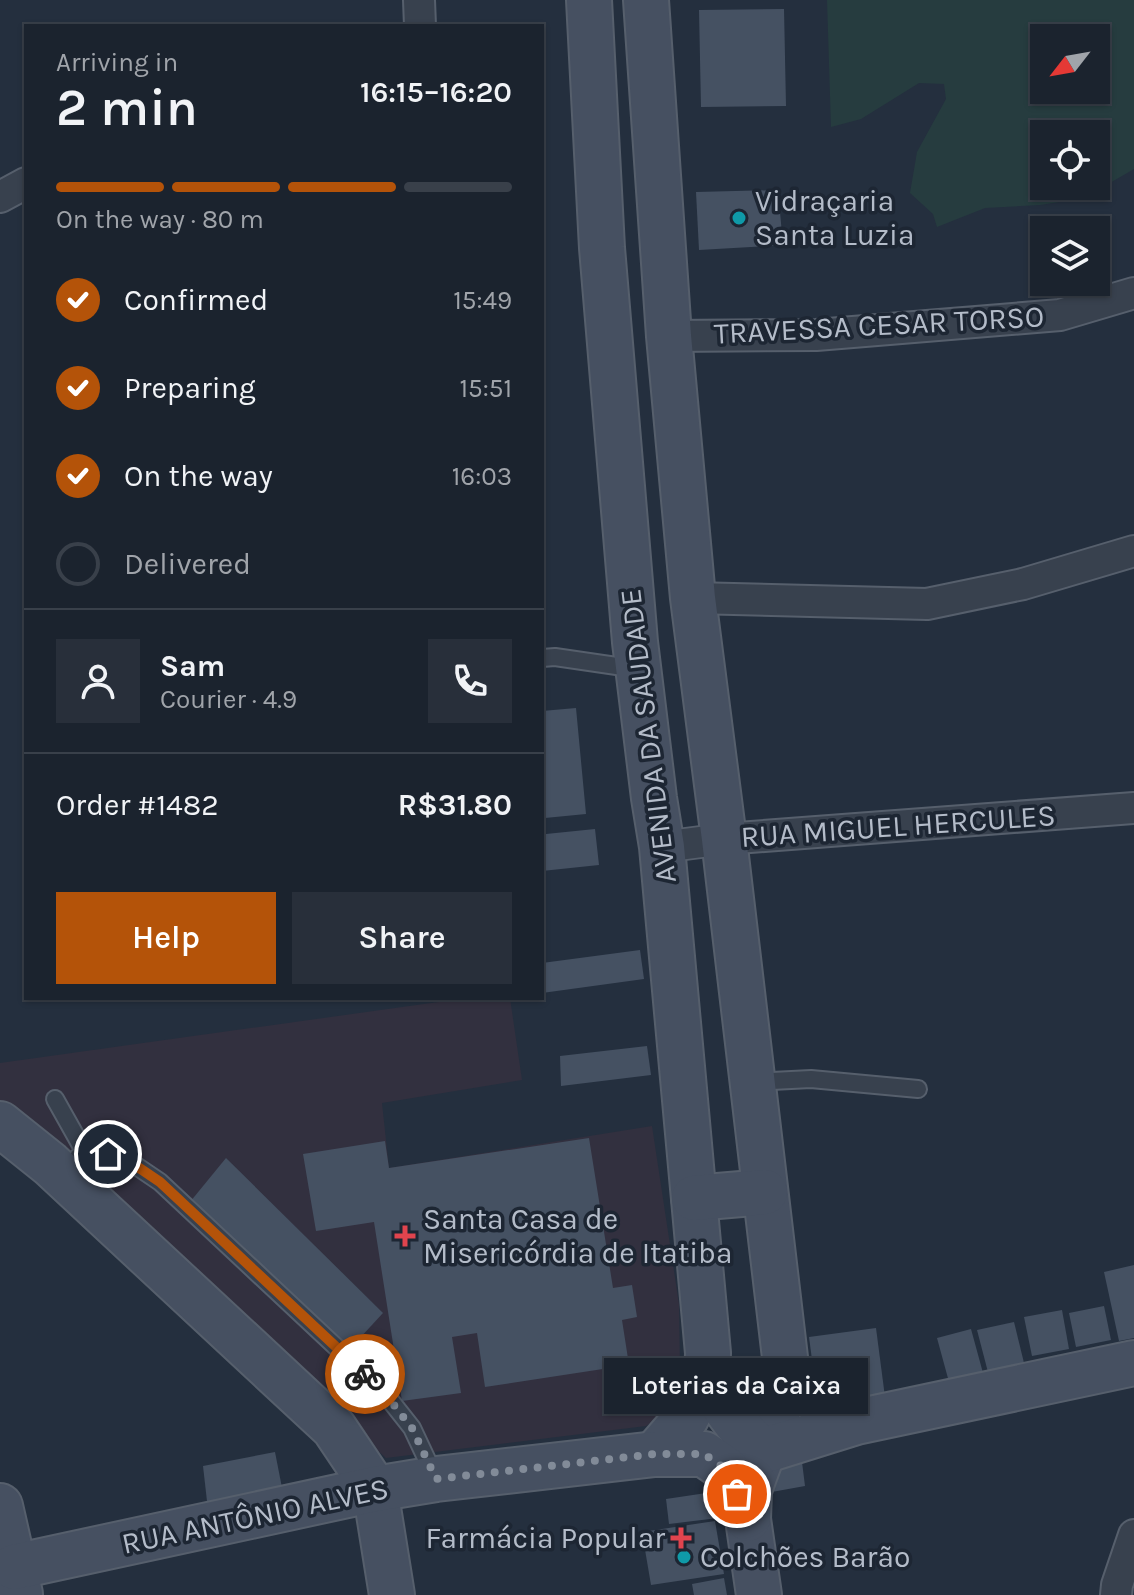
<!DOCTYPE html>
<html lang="en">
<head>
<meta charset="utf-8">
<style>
  :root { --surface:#1b232e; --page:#282f3a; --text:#f1f3f6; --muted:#a0a4aa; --line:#39404a; --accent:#b45309 }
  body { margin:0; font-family:Karla,sans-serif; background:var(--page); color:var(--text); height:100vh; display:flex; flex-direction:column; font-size:30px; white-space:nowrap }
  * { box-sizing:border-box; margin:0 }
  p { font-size:26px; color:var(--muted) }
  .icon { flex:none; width:44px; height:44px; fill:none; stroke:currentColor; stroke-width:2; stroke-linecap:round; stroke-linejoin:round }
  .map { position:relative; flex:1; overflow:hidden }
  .sheet { position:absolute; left:24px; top:24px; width:520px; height:976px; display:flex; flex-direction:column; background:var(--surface); border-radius:0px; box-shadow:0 2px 6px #0004,0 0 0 2px var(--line) }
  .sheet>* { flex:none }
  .needle { width:52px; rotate:239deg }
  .fabs { position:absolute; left:1030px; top:24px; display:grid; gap:16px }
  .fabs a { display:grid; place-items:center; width:80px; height:80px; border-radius:0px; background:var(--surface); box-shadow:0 2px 6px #0004,0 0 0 2px var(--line); font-size:40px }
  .pin { position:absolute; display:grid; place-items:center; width:68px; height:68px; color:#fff; margin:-34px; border:4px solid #fff; border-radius:50%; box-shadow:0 2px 8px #0007 }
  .courier { position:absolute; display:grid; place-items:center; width:80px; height:80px; margin:-40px; border:6px solid #b45309; border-radius:50%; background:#fff; color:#222; box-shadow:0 2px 10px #0007 }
  .bubble { position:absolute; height:56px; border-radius:0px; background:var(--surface); box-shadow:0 2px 6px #0004,0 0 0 2px var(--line); font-size:26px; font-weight:600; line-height:56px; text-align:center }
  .overview em { font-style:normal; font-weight:600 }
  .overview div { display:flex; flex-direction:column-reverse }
  .overview { display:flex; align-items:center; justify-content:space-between; height:136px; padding:0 32px }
  h1 { font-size:52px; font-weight:600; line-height:60px }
  .bar { display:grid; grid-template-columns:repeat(4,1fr); gap:12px 8px; align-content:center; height:96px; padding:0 32px }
  .bar i { height:10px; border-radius:6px; background:var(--line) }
  .bar .current { background:var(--accent) }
  .bar p { grid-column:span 4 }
  .line { display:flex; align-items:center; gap:20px; padding:0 32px; border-top:2px solid var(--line) }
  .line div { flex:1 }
  .round { display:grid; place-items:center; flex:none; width:84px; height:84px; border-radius:0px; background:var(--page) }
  ol { padding:0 32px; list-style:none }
  li { display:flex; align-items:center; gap:24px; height:88px }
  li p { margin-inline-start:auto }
  li .icon { padding:8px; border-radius:50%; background:var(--accent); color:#fff; stroke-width:4 }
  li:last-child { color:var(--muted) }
  li i { width:44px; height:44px; border:4px solid var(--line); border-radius:50% }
  .action { display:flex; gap:16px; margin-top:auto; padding:16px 32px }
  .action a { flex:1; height:92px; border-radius:0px; background:var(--accent); color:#fff; font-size:32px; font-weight:600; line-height:92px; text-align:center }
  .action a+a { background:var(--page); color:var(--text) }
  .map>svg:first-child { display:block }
  .medical { fill:#32303f }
  .green { fill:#263c3f; fill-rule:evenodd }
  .building { fill:#455162 }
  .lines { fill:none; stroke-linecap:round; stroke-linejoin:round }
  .lane-casing { stroke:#565f6c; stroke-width:20 }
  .street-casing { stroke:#565f6c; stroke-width:34 }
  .secondary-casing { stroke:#565f6c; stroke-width:48 }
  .lane { stroke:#38414e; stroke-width:16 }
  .street { stroke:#38414e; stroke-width:30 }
  .secondary { stroke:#465061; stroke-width:44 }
  .done { stroke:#828b98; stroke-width:8; stroke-dasharray:0 14.4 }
  .route { stroke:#b45309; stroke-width:10 }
  .culture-dot { fill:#0f9aa8; stroke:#1d2633; stroke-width:3 }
  .health-dot { fill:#e0444e; stroke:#1d2633; stroke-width:3 }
  .labels { text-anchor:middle; stroke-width:7; stroke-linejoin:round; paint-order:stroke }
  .poi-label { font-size:30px; fill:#b4bcc9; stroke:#1d2633; text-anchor:start }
  .street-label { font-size:30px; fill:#b4bcc9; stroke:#1d2633 }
</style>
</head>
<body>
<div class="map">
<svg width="1134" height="1595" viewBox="0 0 1134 1595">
  <rect width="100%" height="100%" fill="#242f3e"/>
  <polygon class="medical" points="467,998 510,998 522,1080 382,1103 389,1168 652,1126 679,1304 680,1371 678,1391 660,1417 646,1426 386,1458 51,1153 0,1113 0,1063"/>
  <path class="green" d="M827,0H1134V169L1084,198L1040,205L985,208L937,227L933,214L910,193L917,152L946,99L944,84L919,83L861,119L831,127ZM1044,38H1096V90H1044ZM1044,134H1096V186H1044Z"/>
  <g class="building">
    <polygon points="784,9 786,106 701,107 699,10"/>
    <polygon points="778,190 783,245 699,250 696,192"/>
    <polygon points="576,708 586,814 545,818 546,834 595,829 599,865 542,871 542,711"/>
    <polygon points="640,950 644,979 542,993 542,963"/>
    <polygon points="647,1046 651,1075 561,1086 560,1056"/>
    <polygon points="589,1138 613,1288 632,1285 637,1317 622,1320 629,1365 485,1387 477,1333 452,1337 461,1393 402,1401 374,1222 316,1231 303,1154 385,1141 389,1168"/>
    <polygon points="226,1158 383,1313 347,1352 190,1202"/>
    <polygon points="1134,1265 1134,1338 1119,1341 1104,1272"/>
    <polygon points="1104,1306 1111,1340 1076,1347 1069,1313"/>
    <polygon points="1062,1310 1069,1349 1032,1356 1024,1317"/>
    <polygon points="1014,1322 1025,1367 989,1376 977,1330"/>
    <polygon points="876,1328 885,1397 818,1405 809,1337"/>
    <polygon points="971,1329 986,1384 952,1393 937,1338"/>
    <polygon points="275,1452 284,1498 208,1510 203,1466"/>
    <polygon points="802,1462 805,1486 760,1494 757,1468"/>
    <polygon points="713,1492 718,1518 669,1524 666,1499"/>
    <polygon points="715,1521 724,1574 651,1585 642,1532"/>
    <polygon points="724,1578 727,1595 694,1595 692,1584"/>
  </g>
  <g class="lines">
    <defs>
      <g id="lane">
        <polyline points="542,658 555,657 637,669"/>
        <polyline points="754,1082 811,1079 918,1089"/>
        <polyline points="55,1099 87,1156 78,1157"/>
        <polyline points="87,1156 108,1154 126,1159 160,1182 382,1390 412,1428 435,1477"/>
      </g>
      <g id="street">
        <polyline points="419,0 420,26"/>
        <polyline points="0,197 26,183"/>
        <polyline points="669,336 816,335 1060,315 1134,293"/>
        <polyline points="693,598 927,604 1023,584 1134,551"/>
        <polyline points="662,847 724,839 1134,808"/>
        <polyline points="1116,1595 1117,1585 1134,1535"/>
      </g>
      <g id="secondary">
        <polyline points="589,0 602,248 635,642 654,798 662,847 708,1353 707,1379 686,1418 655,1454"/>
        <polyline points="646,0 669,336 693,598 724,839 788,1383 749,1490 748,1519 759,1595"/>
        <polyline points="0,1124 50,1164 334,1428 375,1489 392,1595"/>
        <polyline points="694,1198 765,1192"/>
        <path d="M707,1379C722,1405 740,1432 763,1451L856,1422L1134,1363"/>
        <polyline points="0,1506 20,1594"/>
        <polyline points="14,1567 375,1489 436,1479 655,1454 704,1454 727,1470 748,1519"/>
      </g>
    </defs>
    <use href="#lane" class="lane-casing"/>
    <use href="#street" class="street-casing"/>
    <use href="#secondary" class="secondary-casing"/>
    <use href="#lane" class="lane"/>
    <use href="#street" class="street"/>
    <use href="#secondary" class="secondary"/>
  </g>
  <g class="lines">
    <polyline class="done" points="365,1374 382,1390 412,1428 436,1479 655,1454 704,1454 727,1470 737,1494"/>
    <polyline class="route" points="108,1154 126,1159 160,1182 365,1374"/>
  </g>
  <g class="culture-dot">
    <circle cx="739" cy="218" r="8"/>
    <circle cx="684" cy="1557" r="8"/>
  </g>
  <g class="health-dot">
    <path d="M401 1224h8v8h8v8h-8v8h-8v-8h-8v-8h8z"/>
    <path d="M677 1526h8v8h8v8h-8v8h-8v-8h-8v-8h8z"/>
  </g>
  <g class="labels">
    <g class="poi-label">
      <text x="755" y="211">Vidraçaria<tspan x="755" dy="34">Santa Luzia</tspan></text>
      <text x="423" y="1229">Santa Casa de<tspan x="423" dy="34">Misericórdia de Itatiba</tspan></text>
      <text x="665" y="1548" text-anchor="end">Farmácia Popular</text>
      <text x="700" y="1567">Colchões Barão</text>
    </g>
    <g class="street-label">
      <text transform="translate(879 325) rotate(-3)" y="10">TRAVESSA CESAR TORSO</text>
      <text transform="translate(648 736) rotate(-97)" y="10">AVENIDA DA SAUDADE</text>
      <text transform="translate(898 826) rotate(-4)" y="10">RUA MIGUEL HERCULES</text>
      <text transform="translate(255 1516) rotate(-12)" y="10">RUA ANTÔNIO ALVES</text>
    </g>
  </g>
</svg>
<div class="fabs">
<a><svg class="needle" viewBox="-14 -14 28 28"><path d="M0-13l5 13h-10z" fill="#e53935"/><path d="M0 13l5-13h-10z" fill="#a0a4aa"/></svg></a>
<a><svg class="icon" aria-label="locate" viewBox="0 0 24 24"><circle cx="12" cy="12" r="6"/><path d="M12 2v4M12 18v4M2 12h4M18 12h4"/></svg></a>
<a><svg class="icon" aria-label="layers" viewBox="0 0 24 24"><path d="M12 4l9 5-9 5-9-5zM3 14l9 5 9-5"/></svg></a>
</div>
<div class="pin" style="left:737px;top:1494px;background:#ea580c"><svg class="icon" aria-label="bag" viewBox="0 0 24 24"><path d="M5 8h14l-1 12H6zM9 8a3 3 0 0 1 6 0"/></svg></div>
<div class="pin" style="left:108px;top:1154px;background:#1f2937"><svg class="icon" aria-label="home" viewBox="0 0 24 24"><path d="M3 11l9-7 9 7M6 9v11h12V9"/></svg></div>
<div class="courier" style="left:365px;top:1374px"><svg class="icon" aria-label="bike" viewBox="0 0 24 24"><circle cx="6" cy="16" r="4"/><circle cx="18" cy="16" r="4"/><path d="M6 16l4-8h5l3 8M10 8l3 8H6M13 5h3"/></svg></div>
<div class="bubble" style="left:604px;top:1358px;width:264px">Loterias da Caixa</div>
<section class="sheet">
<div class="overview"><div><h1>2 min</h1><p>Arriving in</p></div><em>16:15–16:20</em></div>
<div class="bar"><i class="current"></i><i class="current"></i><i class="current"></i><i></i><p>On the way · 80 m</p></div>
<ol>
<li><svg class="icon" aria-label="check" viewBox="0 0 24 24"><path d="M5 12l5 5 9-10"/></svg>Confirmed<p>15:49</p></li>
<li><svg class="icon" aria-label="check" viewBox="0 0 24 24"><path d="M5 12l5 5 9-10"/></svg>Preparing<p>15:51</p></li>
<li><svg class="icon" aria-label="check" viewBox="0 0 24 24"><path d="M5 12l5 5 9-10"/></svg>On the way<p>16:03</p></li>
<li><i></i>Delivered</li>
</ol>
<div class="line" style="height:144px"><a class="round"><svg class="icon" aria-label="person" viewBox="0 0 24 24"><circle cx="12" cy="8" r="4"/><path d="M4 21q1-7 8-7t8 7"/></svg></a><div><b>Sam</b><p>Courier · 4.9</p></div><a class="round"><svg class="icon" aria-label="phone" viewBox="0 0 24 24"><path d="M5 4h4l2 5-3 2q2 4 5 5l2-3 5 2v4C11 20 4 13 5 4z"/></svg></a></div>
<div class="line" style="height:104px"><div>Order #1482</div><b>R$31.80</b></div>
<div class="action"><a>Help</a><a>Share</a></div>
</section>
</div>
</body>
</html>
